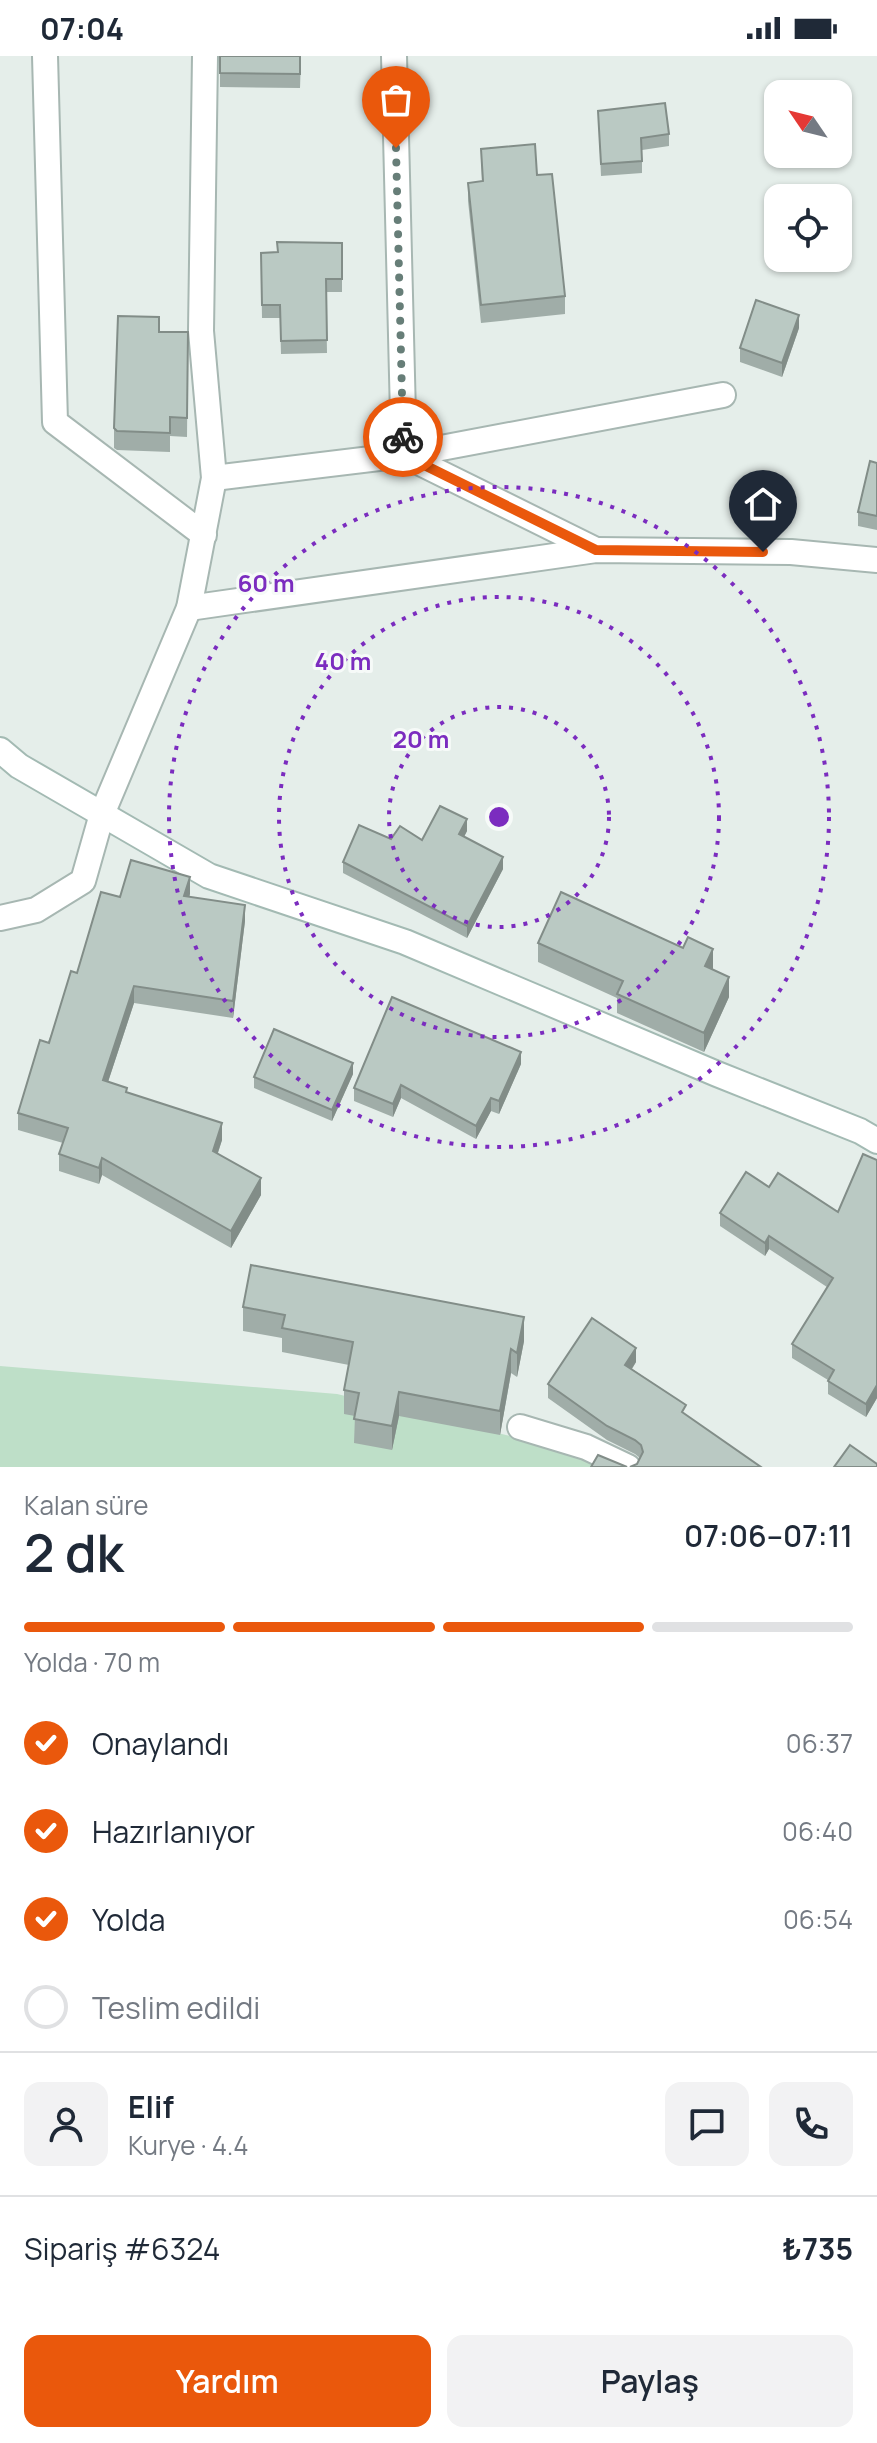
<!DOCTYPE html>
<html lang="tr">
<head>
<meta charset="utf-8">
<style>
  :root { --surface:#fff; --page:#f2f2f3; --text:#1f2937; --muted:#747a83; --line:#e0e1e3; --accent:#ea580c }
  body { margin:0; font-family:Manrope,sans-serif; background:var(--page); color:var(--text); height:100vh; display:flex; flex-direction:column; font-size:30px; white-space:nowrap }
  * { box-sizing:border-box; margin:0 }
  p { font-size:26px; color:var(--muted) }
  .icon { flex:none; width:44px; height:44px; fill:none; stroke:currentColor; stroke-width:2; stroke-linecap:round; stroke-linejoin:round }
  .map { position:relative; height:1411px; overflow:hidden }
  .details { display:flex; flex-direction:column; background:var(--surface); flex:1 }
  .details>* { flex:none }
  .needle { width:52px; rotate:305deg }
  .controls { position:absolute; left:764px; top:24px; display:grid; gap:16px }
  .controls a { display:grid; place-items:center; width:88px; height:88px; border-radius:16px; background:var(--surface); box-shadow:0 2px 6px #0004; font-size:40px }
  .pin { position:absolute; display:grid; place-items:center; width:68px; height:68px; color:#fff; margin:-82px -34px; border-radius:50% 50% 50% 0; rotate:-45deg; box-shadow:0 0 8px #0007 }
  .pin .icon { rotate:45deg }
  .courier { position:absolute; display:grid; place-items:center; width:80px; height:80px; margin:-40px; border:6px solid #ea580c; border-radius:50%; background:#fff; color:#222; box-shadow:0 2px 10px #0007 }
  .headline em { font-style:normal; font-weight:600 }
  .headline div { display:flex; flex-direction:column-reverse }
  .headline { display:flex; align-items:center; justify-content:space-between; height:136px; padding:0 24px }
  h1 { font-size:52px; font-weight:600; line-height:60px }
  .bar { display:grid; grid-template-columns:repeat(4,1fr); gap:12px 8px; align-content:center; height:96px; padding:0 24px }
  .bar i { height:10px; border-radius:6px; background:var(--line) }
  .bar .selected { background:var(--accent) }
  .bar p { grid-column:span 4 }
  .line { display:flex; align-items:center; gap:20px; padding:0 24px; border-top:2px solid var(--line) }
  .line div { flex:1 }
  .round { display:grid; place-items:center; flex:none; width:84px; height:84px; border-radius:16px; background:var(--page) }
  ol { padding:0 24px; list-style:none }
  li { display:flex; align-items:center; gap:24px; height:88px }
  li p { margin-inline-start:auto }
  li .icon { padding:8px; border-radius:50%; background:var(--accent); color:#fff; stroke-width:4 }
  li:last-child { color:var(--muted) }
  li i { width:44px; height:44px; border:4px solid var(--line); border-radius:50% }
  .primary-button { display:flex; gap:16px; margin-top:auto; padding:16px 24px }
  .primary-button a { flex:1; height:92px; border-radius:16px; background:var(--accent); color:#fff; font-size:32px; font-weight:600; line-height:92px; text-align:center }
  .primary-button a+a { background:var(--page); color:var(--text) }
  .status { display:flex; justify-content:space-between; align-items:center; height:56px; padding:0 40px; background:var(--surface); direction:ltr }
  .status svg { height:22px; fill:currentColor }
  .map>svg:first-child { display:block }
  .green { fill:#bedfc8 }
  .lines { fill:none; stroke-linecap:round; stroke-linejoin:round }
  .street-casing { stroke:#a7b7b2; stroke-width:28 }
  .secondary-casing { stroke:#a3bab3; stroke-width:28 }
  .street { stroke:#fff; stroke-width:24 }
  .secondary { stroke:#fff; stroke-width:24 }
  .wall { fill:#a0ada8 }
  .shaded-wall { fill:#828d88 }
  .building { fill:#bac9c3; stroke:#828d88; stroke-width:2 }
  .done { stroke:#677e78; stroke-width:8; stroke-dasharray:0 14.4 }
  .route { stroke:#ea580c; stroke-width:10 }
  .ring { fill:none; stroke:#7b2cbf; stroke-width:4; stroke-dasharray:4 8 }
  .centre { fill:#7b2cbf; stroke:#f6faf8; stroke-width:4 }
  .ring-label { font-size:24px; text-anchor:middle; font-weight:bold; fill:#7b2cbf; stroke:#f6faf8; stroke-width:6; stroke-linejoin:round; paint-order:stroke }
</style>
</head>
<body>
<div class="status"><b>07:04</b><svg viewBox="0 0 49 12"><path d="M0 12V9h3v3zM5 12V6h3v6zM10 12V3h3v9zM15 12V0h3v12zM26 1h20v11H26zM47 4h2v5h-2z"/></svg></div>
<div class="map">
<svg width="877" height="1411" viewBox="0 0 877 1411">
  <rect width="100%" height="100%" fill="#e5eeea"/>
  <polygon class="green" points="0,1310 337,1338 638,1411 0,1411"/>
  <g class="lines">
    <defs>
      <g id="street">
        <polyline points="45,0 55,366 204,479"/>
        <polyline points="394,0 404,399 596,494"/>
        <polyline points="214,422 404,399 723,339"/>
        <polyline points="189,552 596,494 791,496 877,504"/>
        <polyline points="0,862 36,854 83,825 102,758 189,552 214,422 201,275 205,0"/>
        <polyline points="520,1371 586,1391 628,1411"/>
      </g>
      <polyline id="secondary" points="0,694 19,710 209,820 405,886 717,1018 860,1075 877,1085"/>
    </defs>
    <use href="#street" class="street-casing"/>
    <use href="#secondary" class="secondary-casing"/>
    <use href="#street" class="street"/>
    <use href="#secondary" class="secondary"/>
  </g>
  <g class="wall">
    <polygon points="220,0 301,0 300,32 220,31"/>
    <polygon points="598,55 669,78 669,90 642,94 642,117 601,120"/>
    <polygon points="481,93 537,119 565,240 565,258 481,267 468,145 468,127 482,126"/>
    <polygon points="277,186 342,187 342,236 326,236 327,297 281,298 280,262 262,262 261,197 277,196"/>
    <polygon points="799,272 782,321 740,306 740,292"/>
    <polygon points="159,276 188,276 187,381 170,380 170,396 117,394 114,392 114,372"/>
    <polygon points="877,407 877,474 858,470 858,456"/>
    <polygon points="467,775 464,781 503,813 467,882 343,817 343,806 391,783 422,784"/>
    <polygon points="190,838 189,841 245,865 233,962 134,947 108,1026 222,1084 218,1097 261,1139 231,1192 102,1119 99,1128 59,1115 59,1098 63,1087 18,1074 18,1057 77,917"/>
    <polygon points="538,887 713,912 713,914 729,941 704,996 617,957 617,942 538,906"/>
    <polygon points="521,1008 499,1058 491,1055 476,1083 401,1042 393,1061 354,1045 354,1032"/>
    <polygon points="353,1018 332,1065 254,1032 254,1021"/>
    <polygon points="877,1104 877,1342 866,1361 828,1338 828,1324 792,1302 792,1288 827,1231 769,1193 765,1200 720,1170 720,1157 769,1131 838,1156"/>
    <polygon points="243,1251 524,1285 517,1321 511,1317 500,1379 399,1360 392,1394 354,1387 355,1360 344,1358 344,1334 349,1309 282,1296 282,1282 243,1275"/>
    <polygon points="636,1306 632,1313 686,1349 640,1402 635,1398 607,1384 548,1342 548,1328"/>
  </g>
  <g class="shaded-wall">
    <polygon points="799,259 799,272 782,321 782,307"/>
    <polygon points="467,763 467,775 459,790 459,778"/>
    <polygon points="503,801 503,813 467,882 467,870"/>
    <polygon points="190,821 190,838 184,857 184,840"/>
    <polygon points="245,849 245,865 233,962 233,945"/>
    <polygon points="713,893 713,912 705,930 705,910"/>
    <polygon points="729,921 729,941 704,996 704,977"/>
    <polygon points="134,930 134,947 103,1041 103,1024"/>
    <polygon points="521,996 521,1008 499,1058 499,1045"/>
    <polygon points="353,1007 353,1018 332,1065 332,1054"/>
    <polygon points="401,1029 401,1042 393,1061 393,1048"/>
    <polygon points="491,1042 491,1055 476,1083 476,1070"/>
    <polygon points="222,1067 222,1084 213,1111 213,1095"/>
    <polygon points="102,1102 102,1119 99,1128 99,1112"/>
    <polygon points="261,1122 261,1139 231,1192 231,1175"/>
    <polygon points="769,1180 769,1193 765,1200 765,1187"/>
    <polygon points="524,1261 524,1285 517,1321 517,1297"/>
    <polygon points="636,1292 636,1306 625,1323 625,1309"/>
    <polygon points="511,1293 511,1317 500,1379 500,1355"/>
    <polygon points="877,1329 877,1342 866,1361 866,1348"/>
    <polygon points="399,1336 399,1360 392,1394 392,1370"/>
  </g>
  <g class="building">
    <polygon points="220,0 300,0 300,18 220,17"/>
    <polygon points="665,47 669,78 641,82 642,105 601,108 598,55"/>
    <polygon points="535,88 537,119 552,118 565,240 481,249 468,127 483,125 481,93"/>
    <polygon points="277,186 342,187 342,223 326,223 327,284 281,285 280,249 262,249 261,197 278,196"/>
    <polygon points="756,244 799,259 782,307 740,292"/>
    <polygon points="118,260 159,261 159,276 188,276 187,362 170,361 170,377 117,375 114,372"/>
    <polygon points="870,405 877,407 877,460 858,456"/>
    <polygon points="440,750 467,763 459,778 503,801 467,870 343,806 359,769 391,783 400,770 422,784"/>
    <polygon points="131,804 190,821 184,840 245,849 233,945 134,930 103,1024 127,1032 126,1036 222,1067 213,1095 261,1122 231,1175 102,1102 99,1112 59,1098 68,1072 18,1057 40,984 49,987 71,915 77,917 101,836 120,841"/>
    <polygon points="561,836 683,892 688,881 713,893 705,910 729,921 704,977 617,938 623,925 538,887"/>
    <polygon points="392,941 521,996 499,1045 491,1042 476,1070 401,1029 393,1048 354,1032"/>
    <polygon points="274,973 353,1007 332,1054 254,1021"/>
    <polygon points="863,1098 877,1104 877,1329 866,1348 828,1325 834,1314 792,1288 833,1222 769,1180 765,1187 720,1157 746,1116 769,1131 778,1117 838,1156"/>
    <polygon points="251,1209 524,1261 517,1297 511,1293 500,1355 399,1336 392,1370 354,1363 359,1337 344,1334 353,1286 282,1272 285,1259 243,1251"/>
    <polygon points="592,1262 636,1292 625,1309 686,1349 682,1356 761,1411 630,1411 637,1408 643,1396 641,1389 635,1384 607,1370 548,1328"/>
    <polygon points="850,1389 877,1408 877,1411 834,1411"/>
    <polygon points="598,1399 627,1411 591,1411"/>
  </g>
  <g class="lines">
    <polyline class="done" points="396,92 403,381"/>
    <polyline class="route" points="403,381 404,399 596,494 763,496"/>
  </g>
  <g class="ring">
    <circle cx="499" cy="761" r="110"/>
    <circle cx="499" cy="761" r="220"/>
    <circle cx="499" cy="761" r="330"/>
  </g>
  <circle cx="499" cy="761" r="12" class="centre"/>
  <g class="ring-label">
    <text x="266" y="536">60 m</text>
    <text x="343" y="614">40 m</text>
    <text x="421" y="692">20 m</text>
  </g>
</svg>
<div class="controls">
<a><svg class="needle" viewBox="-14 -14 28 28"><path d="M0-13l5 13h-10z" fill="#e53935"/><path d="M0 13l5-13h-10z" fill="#747a83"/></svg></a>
<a><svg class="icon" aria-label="locate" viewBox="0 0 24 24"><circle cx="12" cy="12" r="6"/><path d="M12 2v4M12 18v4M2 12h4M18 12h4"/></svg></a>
</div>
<div class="pin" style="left:396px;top:92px;background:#ea580c"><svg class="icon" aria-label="bag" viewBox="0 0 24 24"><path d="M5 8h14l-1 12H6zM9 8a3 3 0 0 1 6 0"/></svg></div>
<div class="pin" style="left:763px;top:496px;background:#1f2937"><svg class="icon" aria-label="home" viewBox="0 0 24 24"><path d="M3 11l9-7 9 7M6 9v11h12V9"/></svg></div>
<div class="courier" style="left:403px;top:381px"><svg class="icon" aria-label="bike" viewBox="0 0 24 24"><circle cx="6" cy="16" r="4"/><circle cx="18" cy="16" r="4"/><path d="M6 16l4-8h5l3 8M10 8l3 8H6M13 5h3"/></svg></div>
</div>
<section class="details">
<div class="headline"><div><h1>2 dk</h1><p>Kalan süre</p></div><em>07:06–07:11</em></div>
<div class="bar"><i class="selected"></i><i class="selected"></i><i class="selected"></i><i></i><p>Yolda · 70 m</p></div>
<ol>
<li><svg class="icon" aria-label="check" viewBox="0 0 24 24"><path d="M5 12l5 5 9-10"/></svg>Onaylandı<p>06:37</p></li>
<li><svg class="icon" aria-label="check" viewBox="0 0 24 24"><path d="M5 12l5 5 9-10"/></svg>Hazırlanıyor<p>06:40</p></li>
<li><svg class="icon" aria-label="check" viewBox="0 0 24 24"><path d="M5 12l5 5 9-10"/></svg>Yolda<p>06:54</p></li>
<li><i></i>Teslim edildi</li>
</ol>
<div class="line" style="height:144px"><a class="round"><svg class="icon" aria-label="person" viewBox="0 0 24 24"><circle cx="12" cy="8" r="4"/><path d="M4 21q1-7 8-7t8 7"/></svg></a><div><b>Elif</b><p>Kurye · 4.4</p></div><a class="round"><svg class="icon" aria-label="chat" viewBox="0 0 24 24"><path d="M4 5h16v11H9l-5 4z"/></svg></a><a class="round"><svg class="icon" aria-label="phone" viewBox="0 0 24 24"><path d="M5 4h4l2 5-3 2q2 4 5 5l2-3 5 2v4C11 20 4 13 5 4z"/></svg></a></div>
<div class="line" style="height:104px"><div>Sipariş #6324</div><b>₺735</b></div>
<div class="primary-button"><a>Yardım</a><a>Paylaş</a></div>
</section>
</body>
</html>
